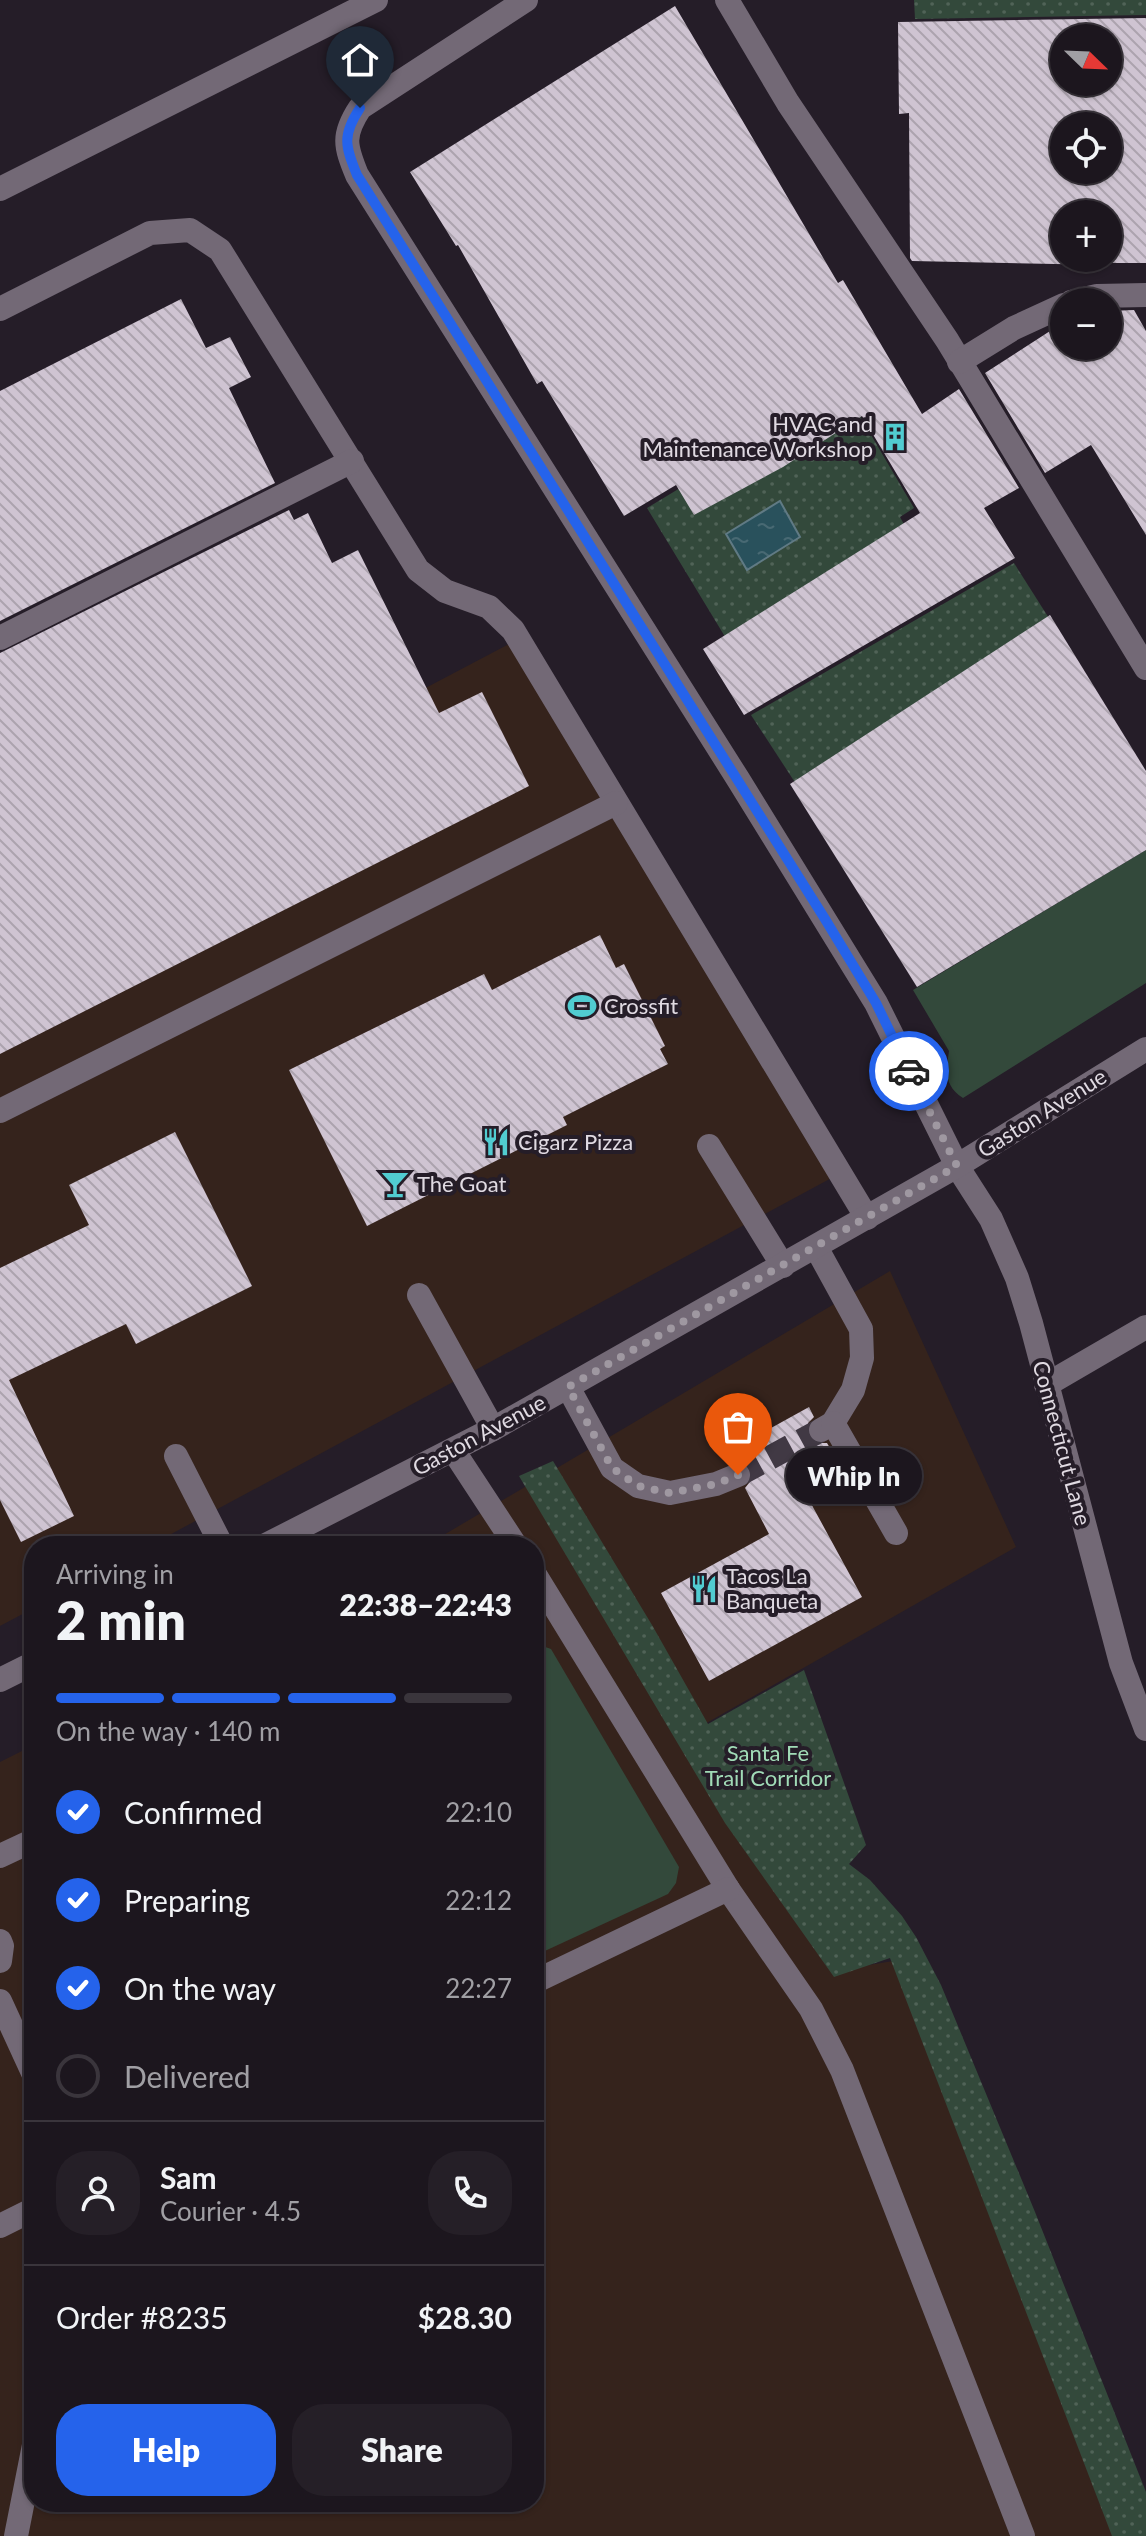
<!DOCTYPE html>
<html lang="en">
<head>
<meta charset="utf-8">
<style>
  :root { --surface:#1c161e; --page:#251f27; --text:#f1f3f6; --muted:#a09fa4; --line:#3a353c; --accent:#2563eb }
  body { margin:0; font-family:Lato,sans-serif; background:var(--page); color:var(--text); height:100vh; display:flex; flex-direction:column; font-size:30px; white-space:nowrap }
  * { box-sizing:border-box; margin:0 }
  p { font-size:26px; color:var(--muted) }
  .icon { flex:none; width:44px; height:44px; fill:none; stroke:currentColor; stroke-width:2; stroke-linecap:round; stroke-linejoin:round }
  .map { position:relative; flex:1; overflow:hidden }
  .details { position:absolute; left:24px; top:1536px; width:520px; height:976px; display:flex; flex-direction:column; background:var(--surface); border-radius:32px; box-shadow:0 2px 6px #0004,0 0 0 2px var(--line) }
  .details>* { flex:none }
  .needle { width:52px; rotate:113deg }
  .tools { position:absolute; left:1050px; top:24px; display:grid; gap:16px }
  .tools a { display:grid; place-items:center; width:72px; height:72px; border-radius:50%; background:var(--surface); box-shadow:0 2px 6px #0004,0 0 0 2px var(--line); font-size:40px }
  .pin { position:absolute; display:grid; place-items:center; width:68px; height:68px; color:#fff; margin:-82px -34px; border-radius:50% 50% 50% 0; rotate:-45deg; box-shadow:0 0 8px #0007 }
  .pin .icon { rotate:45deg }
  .courier { position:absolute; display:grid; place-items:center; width:80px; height:80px; margin:-40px; border:6px solid #2563eb; border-radius:50%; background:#fff; color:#222; box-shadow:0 2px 10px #0007 }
  .bubble { position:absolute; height:56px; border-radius:28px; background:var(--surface); box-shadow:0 2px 6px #0004,0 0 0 2px var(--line); font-size:26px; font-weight:800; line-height:56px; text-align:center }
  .headline em { font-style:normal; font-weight:800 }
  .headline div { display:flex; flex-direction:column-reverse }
  .headline { display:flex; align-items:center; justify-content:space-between; height:136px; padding:0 32px }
  h1 { font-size:52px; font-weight:800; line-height:60px }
  .bar { display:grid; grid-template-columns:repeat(4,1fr); gap:12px 8px; align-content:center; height:96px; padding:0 32px }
  .bar i { height:10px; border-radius:6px; background:var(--line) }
  .bar .active { background:var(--accent) }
  .bar p { grid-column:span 4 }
  .line { display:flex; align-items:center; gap:20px; padding:0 32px; border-top:2px solid var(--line) }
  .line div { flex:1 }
  .round { display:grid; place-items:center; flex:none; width:84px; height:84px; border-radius:32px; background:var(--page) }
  ol { padding:0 32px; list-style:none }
  li { display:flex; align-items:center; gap:24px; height:88px }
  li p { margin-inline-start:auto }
  li .icon { padding:8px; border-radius:50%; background:var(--accent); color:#fff; stroke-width:4 }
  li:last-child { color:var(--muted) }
  li i { width:44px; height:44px; border:4px solid var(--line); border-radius:50% }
  .action { display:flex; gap:16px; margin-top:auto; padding:16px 32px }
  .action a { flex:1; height:92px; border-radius:32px; background:var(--accent); color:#fff; font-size:32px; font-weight:800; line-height:92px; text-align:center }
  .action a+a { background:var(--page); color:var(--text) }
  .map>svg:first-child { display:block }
  .commercial { fill:#35231c }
  .grass { fill:#33493b }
  .park { fill:url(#park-dots) }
  .water { fill:url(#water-ripples); stroke:#607a84; stroke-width:2 }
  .building { fill:url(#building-back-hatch); fill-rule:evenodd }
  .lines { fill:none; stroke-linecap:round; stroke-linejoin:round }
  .minor-tunnel { stroke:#413944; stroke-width:24; stroke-dasharray:24 12; stroke-linecap:butt }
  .minor { stroke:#736976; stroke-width:24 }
  .done { stroke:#9f98a1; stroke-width:8; stroke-dasharray:0 14.4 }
  .route { stroke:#2563eb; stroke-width:10 }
  .labels { text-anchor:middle; stroke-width:8; stroke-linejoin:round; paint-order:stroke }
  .poi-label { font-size:22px; fill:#e0dae2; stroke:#251d28; text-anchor:start }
  .street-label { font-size:22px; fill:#e0dae2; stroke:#251d28 }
  .park-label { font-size:22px; fill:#a1dbb7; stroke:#251d28 }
</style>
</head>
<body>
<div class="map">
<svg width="1146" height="2536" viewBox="0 0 1146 2536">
  <defs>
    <pattern id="park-dots" width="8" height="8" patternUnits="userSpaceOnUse" patternTransform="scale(2)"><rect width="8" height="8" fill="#33493b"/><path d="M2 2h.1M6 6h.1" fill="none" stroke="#506357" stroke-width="1.8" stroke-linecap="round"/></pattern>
    <pattern id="water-ripples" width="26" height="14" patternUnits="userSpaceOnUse" patternTransform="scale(2)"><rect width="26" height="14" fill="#29515c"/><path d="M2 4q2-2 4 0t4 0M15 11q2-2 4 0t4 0" fill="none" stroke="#486973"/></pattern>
    <pattern id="building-back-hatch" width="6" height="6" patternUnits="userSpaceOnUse" patternTransform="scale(2)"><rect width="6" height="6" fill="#cfc4d2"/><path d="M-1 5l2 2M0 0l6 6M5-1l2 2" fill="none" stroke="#aca3ae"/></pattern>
  </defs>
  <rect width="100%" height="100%" fill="#251d28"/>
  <g class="commercial">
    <polygon points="528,634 850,1168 149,1546 34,1546 34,1608 0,1626 0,912"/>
    <polygon points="890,1271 1016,1547 689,1733 833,1971 899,1960 1118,2536 0,2536 0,1762 34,1745 34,2502 534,2502 534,1546 425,1546"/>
  </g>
  <g class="grass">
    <path d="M1146,850V983L963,1098C944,1086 946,1071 949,1051L913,990Z"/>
    <polygon points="534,1643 551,1649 679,1867 676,1883 668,1894 534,1956"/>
  </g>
  <g class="park">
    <polygon points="914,0 1146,0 1146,15 915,19"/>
    <polygon points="844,389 914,508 900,517 907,530 727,640 647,508"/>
    <polygon points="1014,563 1052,623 798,787 751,715"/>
    <polygon points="553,1461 652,1625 708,1724 804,1670 866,1845 849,1864 870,1880 902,1916 916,1937 941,1985 1035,2212 1146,2492 1146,2536 1112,2536 890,1958 834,1977 725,1823 519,1476"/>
  </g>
  <polygon class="water" points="780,501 800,537 747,570 726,534"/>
  <g class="building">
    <polygon points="675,6 838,283 843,280 922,414 959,389 1019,488 984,508 1015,558 744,715 703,649 920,513 862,416 783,467 694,515 676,485 624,516 542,381 537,384 458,245 456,246 410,172"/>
    <path d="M1146,18V263H1106L1107,265L912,261L910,258L909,113L899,114L898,22ZM1064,38H1108V82H1064ZM1064,126H1108V170H1064ZM1064,214H1108V258H1064Z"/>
    <polygon points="181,299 206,348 230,337 251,377 229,388 275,483 0,621 0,391"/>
    <polygon points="1134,310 1146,331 1146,535 1091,445 1045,473 985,373 1064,322 1064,346 1108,346 1108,311"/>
    <polygon points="289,510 294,520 308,513 332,563 358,550 439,713 482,692 529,786 0,1054 0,653"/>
    <polygon points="1050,615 1146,771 1146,850 917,987 790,784"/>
    <polygon points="600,935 616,968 624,964 665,1046 660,1049 668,1064 563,1117 567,1125 367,1226 289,1070 484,974 492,990"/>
    <polygon points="175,1132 252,1286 136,1344 126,1324 9,1380 74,1516 21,1542 0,1500 0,1268 89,1225 69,1185"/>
    <polygon points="809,1407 814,1417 808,1423 808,1437 814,1443 827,1443 834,1455 796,1476 862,1597 709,1681 661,1593 769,1534 745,1488 753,1478 752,1469 741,1460 731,1462 726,1453"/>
  </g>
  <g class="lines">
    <polyline class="minor-tunnel" points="738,1475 821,1430"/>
    <g class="minor">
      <path d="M526,0L360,108C342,135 345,146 357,175L738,779L876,1003L957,1166L991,1219L1017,1278L1031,1323L1121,1663L1146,1729"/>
      <polyline points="727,0 788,103 947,340 1146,668"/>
      <polyline points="0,189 376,0"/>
      <polyline points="1071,302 1097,296 1146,295"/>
      <polyline points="0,309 150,233 190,230 220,250 418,570 445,591 489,607 513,630 867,1218"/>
      <polyline points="959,362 1014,328 1064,305"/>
      <polyline points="0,638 352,461"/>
      <polyline points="0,1111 616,803"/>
      <polyline points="709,1146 783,1266"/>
      <polyline points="816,1247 861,1329 862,1358 853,1390 833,1423 821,1430"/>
      <polyline points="419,1295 493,1429"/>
      <polyline points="1046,1385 1146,1327"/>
      <polyline points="568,1387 612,1468 638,1486 670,1493 716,1484 738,1475"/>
      <polyline points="833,1423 896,1533"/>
      <polyline points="453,1450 516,1546"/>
      <polyline points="176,1456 222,1546"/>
      <polyline points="264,1546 493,1429 957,1166 1146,1049"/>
      <polyline points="534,1573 728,1889 811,2009 842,2070 1023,2536"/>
      <polyline points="0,1680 34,1663"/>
      <polyline points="0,1856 34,1840"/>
      <polyline points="0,1941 2,1946 0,1961"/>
      <polyline points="534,1982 728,1889"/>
      <polyline points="0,2001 34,2075"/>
      <polyline points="0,2226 34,2209"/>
      <polyline points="16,2536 34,2445"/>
    </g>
  </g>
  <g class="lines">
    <polyline class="done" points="738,1475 716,1484 670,1493 638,1486 612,1468 568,1387 957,1166 909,1071"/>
    <path class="route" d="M360,108C342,135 345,146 357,175L825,919L876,1003L909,1071"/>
  </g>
  <defs>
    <symbol id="building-bare" viewBox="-9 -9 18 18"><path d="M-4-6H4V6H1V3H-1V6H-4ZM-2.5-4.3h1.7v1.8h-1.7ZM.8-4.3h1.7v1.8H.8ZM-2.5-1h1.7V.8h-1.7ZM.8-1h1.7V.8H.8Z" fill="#51ccd1" stroke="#251d28" stroke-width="2.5" paint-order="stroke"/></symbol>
    <symbol id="stadium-bare" viewBox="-9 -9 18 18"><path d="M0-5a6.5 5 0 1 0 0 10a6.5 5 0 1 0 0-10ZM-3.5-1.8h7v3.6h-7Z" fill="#51ccd1" stroke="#251d28" stroke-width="2.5" paint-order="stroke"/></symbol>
    <symbol id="restaurant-bare" viewBox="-9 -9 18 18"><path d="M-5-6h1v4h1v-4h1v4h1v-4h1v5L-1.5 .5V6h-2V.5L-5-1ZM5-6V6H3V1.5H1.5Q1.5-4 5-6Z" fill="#51ccd1" stroke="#251d28" stroke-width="2.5" paint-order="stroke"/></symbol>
    <symbol id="bar-bare" viewBox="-9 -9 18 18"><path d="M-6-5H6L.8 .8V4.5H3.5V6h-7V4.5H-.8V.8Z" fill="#51ccd1" stroke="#251d28" stroke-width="2.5" paint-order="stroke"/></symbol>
  </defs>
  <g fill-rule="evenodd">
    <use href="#building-bare" x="875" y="417" width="40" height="40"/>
    <use href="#stadium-bare" x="562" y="986" width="40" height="40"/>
    <use href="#restaurant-bare" x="476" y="1122" width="40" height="40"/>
    <use href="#bar-bare" x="375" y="1164" width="40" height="40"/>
    <use href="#restaurant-bare" x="684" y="1569" width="40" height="40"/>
  </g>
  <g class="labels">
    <g class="poi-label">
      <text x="873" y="432" text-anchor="end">HVAC and<tspan x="873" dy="25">Maintenance Workshop</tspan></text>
      <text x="604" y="1014">Crossfit</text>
      <text x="518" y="1150">Cigarz Pizza</text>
      <text x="417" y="1192">The Goat</text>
      <text x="726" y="1584">Tacos La<tspan x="726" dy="25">Banqueta</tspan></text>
    </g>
    <g class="street-label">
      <text transform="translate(1042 1113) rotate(-32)" y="8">Gaston Avenue</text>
      <text transform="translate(479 1435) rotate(-28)" y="8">Gaston Avenue</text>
      <text transform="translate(1062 1443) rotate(75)" y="8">Connecticut Lane</text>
    </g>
    <g class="park-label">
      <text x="768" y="1761">Santa Fe<tspan x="768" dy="25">Trail Corridor</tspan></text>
    </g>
  </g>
</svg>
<div class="tools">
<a><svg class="needle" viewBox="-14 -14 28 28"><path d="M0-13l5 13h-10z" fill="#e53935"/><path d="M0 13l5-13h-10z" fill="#a09fa4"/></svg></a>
<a><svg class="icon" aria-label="locate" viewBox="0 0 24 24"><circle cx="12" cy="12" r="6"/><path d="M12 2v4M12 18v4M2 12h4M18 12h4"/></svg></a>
<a>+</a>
<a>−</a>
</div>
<div class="pin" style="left:738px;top:1475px;background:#ea580c"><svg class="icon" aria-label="bag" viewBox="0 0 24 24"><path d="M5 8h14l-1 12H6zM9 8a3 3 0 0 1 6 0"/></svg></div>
<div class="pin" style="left:360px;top:108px;background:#1f2937"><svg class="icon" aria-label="home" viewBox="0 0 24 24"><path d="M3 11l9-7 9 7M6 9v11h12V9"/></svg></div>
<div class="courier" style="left:909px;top:1071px"><svg class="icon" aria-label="car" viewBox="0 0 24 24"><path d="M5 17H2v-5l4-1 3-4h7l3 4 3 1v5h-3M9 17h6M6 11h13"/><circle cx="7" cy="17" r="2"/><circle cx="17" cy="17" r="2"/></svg></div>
<div class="bubble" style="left:786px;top:1448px;width:136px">Whip In</div>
<section class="details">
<div class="headline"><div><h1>2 min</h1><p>Arriving in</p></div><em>22:38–22:43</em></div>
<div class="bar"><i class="active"></i><i class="active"></i><i class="active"></i><i></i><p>On the way · 140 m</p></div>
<ol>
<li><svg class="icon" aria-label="check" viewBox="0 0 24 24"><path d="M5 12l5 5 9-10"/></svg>Confirmed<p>22:10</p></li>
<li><svg class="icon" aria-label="check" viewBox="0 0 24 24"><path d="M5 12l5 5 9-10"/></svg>Preparing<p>22:12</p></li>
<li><svg class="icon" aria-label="check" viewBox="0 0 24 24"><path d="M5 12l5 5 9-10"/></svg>On the way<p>22:27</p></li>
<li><i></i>Delivered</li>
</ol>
<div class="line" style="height:144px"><a class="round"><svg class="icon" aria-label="person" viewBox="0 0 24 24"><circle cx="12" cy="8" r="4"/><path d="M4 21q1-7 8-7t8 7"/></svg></a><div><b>Sam</b><p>Courier · 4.5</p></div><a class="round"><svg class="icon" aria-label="phone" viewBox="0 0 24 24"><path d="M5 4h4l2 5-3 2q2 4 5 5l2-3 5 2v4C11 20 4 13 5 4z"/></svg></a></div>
<div class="line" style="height:104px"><div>Order #8235</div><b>$28.30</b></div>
<div class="action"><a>Help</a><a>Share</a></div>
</section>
</div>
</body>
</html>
